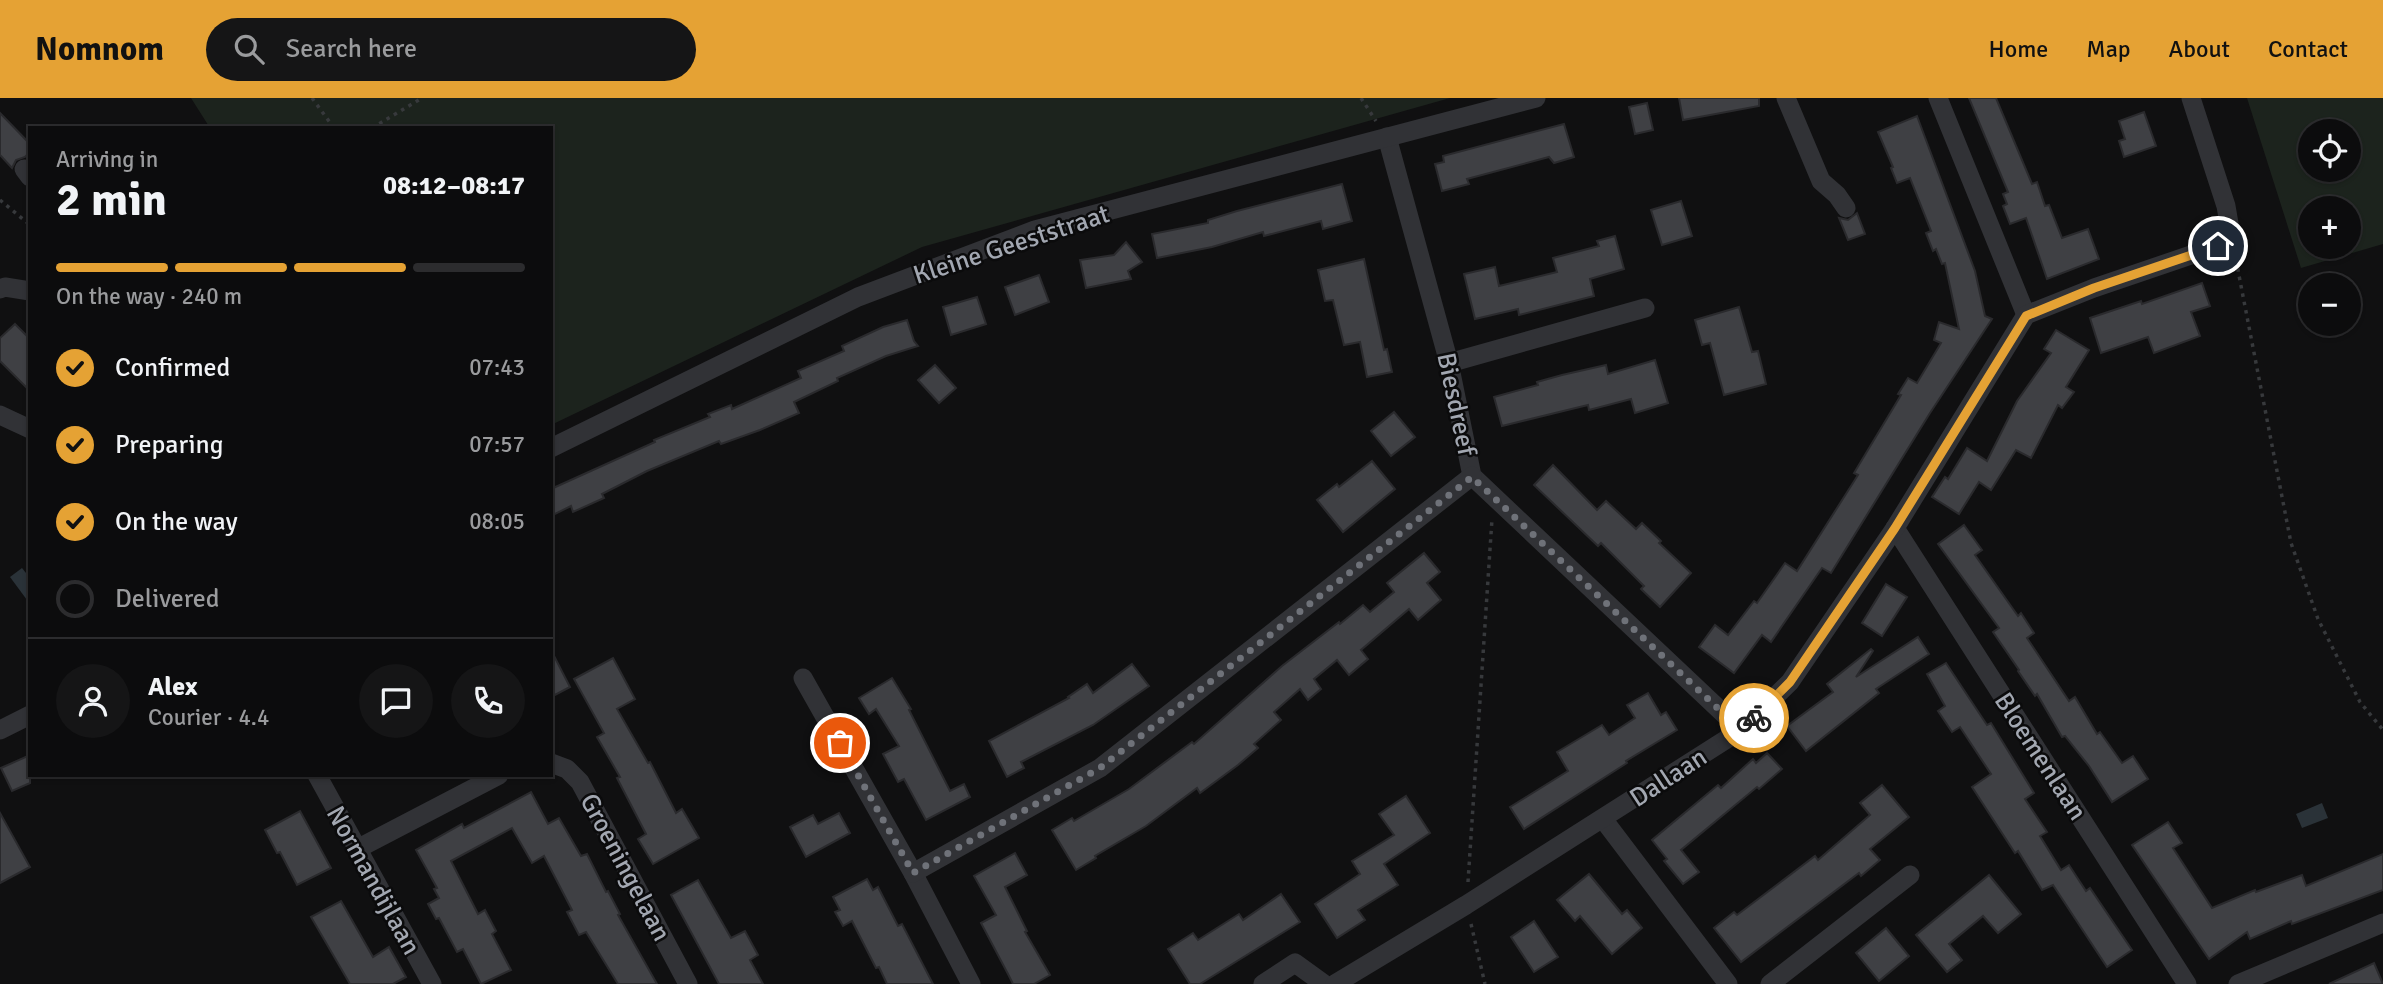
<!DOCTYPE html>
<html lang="en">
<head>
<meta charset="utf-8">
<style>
  :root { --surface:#0c0c0d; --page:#151516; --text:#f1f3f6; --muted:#9a9b9d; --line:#2c2c2e; --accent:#e5a234 }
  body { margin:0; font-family:Signika,sans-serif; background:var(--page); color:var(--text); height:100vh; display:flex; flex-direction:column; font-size:26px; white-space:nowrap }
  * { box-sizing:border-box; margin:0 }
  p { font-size:23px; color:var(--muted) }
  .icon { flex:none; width:38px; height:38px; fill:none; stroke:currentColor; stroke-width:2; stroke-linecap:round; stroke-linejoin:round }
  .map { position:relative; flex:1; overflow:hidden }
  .side { position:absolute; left:28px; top:28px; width:525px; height:651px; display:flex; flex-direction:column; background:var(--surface); border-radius:0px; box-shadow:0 2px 5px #0004,0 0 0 2px var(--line) }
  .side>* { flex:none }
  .controls { position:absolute; left:2298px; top:21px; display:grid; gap:14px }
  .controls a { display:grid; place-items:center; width:63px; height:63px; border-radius:50%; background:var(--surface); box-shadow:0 2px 5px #0004,0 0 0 2px var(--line); font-size:35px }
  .pin { position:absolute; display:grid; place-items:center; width:60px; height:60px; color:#fff; margin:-30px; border:4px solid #fff; border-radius:50%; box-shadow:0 2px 7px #0007 }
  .courier { position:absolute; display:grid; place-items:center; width:70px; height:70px; margin:-35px; border:5px solid #e5a234; border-radius:50%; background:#fff; color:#222; box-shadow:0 2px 9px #0007 }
  .headline em { font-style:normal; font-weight:700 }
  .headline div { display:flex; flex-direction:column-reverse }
  .headline { display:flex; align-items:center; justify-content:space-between; height:119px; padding:0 28px }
  h1 { font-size:46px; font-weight:700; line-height:52px }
  .bar { display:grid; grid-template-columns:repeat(4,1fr); gap:10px 7px; align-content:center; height:84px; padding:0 28px }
  .bar i { height:9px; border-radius:5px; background:var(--line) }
  .bar .on { background:var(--accent) }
  .bar p { grid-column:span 4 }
  .line { display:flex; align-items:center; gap:18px; padding:0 28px; border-top:2px solid var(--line) }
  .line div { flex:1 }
  .round { display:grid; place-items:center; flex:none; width:74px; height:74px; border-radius:37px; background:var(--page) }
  ol { padding:0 28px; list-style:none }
  li { display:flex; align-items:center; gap:21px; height:77px }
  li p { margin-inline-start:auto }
  li .icon { padding:7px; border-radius:50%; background:var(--accent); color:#111; stroke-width:4 }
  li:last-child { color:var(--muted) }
  li i { width:38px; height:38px; border:4px solid var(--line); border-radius:50% }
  header { display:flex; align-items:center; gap:42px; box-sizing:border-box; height:98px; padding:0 35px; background:var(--accent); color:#111 }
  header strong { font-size:33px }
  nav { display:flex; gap:38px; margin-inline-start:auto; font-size:24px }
  .search { width:490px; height:63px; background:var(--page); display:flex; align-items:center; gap:18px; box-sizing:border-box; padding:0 24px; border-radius:38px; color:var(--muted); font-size:26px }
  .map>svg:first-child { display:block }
  .green { fill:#1c231d; fill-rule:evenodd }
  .water { fill:#2a3238 }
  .building { fill:#3f4044; stroke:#2a2a2d; stroke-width:2 }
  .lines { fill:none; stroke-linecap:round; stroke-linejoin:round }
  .path { stroke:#37393c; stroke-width:3.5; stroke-dasharray:3.5 5; stroke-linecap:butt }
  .minor { stroke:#313236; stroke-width:19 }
  .done { stroke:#6f7279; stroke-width:7; stroke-dasharray:0 12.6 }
  .route { stroke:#e5a234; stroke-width:9 }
  .labels { text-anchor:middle; stroke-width:5; stroke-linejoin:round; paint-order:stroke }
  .street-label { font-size:26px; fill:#a2a7b1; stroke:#0b0b0c }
</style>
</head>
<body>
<header>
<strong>Nomnom</strong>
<div class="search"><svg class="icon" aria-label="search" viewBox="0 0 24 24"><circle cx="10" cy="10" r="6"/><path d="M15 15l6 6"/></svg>Search here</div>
<nav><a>Home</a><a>Map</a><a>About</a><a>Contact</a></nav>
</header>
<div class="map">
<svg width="2383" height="886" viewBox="0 0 2383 886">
  <rect width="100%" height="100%" fill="#101011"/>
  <g class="green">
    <polygon points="191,0 1450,0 922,149 551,327 551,30 210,30"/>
    <path d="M2247,0H2383V146L2301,170ZM2310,33H2348V72H2310ZM2310,110H2348V149H2310Z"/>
  </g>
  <g class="water">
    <polygon points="22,470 30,480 30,500 27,502 10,479"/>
    <polygon points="2322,705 2328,720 2302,730 2296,716"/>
  </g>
  <g class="building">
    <polygon points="1679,0 1759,0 1759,8 1683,22"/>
    <polygon points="1969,0 1996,0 2032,86 2037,84 2045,108 2049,107 2062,140 2088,131 2099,161 2047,181 2026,120 2010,126 2003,108 2007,106 2003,96 2008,94"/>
    <polygon points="1647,5 1653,32 1635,36 1629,9"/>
    <polygon points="2144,14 2156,48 2124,59 2119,43 2125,41 2119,23"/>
    <polygon points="0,15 30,46 30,54 25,59 16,62 12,70 0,57"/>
    <polygon points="1917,18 1975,173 1985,218 1992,221 1930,315 1831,475 1822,470 1771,544 1762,537 1734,575 1699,549 1715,527 1728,537 1754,503 1757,505 1785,465 1797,473 1858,377 1854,375 1901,297 1898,296 1908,280 1917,285 1941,245 1934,242 1939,224 1959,231 1945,165 1942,166 1936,151 1933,153 1926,135 1931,133 1910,80 1897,85 1891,70 1893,69 1878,34"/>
    <polygon points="1564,26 1574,59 1554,65 1549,59 1467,81 1469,86 1442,93 1435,66 1444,64 1443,58"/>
    <polygon points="1342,86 1352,123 1323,131 1321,123 1264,138 1263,134 1212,149 1157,160 1152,136 1208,125 1208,122 1237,113"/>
    <polygon points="1681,103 1692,138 1662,147 1651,112"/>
    <polygon points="1857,115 1865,136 1848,142 1839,120 1848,122"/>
    <polygon points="1615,138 1624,171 1590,181 1594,198 1519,217 1518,211 1475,221 1464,176 1495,169 1499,188 1557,174 1553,160 1599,148 1597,143"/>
    <polygon points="1126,144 1142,164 1128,173 1131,181 1086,190 1080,162 1114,157"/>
    <polygon points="1364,161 1384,252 1387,251 1392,274 1367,279 1360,244 1344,247 1333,202 1325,203 1318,172"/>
    <polygon points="1039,177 1049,204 1015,217 1005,189"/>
    <polygon points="2202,185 2210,208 2191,214 2200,238 2154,255 2148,239 2101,255 2090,220 2141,203 2142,206"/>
    <polygon points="977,199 986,226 951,237 943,209"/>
    <polygon points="1739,209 1752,254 1758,253 1766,286 1724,297 1710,245 1702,247 1695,222"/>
    <polygon points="907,222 914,243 918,248 886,258 837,280 838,283 794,304 799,315 760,332 721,346 719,343 647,373 602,396 604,400 573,414 571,408 551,418 551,391 655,344 654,342 710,319 708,316 731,307 732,311 801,280 798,273 844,253 842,248 883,229"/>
    <polygon points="15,226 30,241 30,293 0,263 0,240"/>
    <polygon points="2056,232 2089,252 2066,289 2074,294 2062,310 2058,307 2031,360 2016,352 1991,392 1979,384 1959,416 1932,399 1945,379 1948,381 1967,350 1987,363 2017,303 2051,255 2044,251"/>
    <polygon points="1655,262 1668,305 1635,315 1631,301 1589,312 1588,307 1502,328 1494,299 1538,287 1537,284 1562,277 1606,267 1608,276"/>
    <polygon points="935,267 956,290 939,305 918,282"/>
    <polygon points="1394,314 1415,339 1391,358 1371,333"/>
    <polygon points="1372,363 1395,391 1343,434 1317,402 1337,386 1339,389"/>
    <polygon points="1553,367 1597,412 1606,403 1636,431 1642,425 1661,443 1659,445 1691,475 1660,509 1641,491 1644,488 1601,445 1598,448 1534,387"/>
    <polygon points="1964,427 1982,452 1975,457 2018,518 2021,515 2034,535 2027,540 2069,603 2075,599 2097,636 2100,634 2122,665 2133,658 2148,681 2112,704 2089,668 2065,638 2062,639 2037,596 2035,598 2018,573 2019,572 1993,534 1999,530 1938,446"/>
    <polygon points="1424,455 1440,474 1427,485 1441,502 1418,522 1409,511 1361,552 1368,561 1349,577 1337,562 1314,581 1321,591 1308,602 1300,591 1274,614 1281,622 1254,646 1258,650 1238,667 1200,695 1197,690 1146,728 1095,758 1096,760 1076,772 1052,732 1072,720 1074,723 1129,691 1192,644 1194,646 1282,568 1339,524 1340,526 1363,507 1370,514 1394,494 1387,485"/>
    <polygon points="1886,486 1907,499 1882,538 1862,525"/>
    <polygon points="1918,539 1929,556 1876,591 1879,595 1806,653 1787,628 1833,594 1827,586 1871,551 1873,553 1856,579"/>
    <polygon points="551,552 570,589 551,599"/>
    <polygon points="613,560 635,601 617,611 648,665 650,664 676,715 682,711 699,740 653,766 638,741 646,736 617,680 620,679 597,639 604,635 574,581"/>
    <polygon points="1946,565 1987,627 1991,625 2034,695 2025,701 2047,734 2040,738 2061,772 2069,767 2086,793 2090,790 2132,852 2107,869 2053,787 2042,792 2018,753 2015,755 1972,689 1991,676 1960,629 1952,634 1938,613 1945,608 1927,576"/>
    <polygon points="1132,566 1149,588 1093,627 1021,664 1024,670 1007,679 989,643 1069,600 1068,599 1087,586 1093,595"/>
    <polygon points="892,580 911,611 909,612 950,693 964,686 970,699 926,722 904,681 898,684 883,656 899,648 876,611 869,616 859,600"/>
    <polygon points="1648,595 1661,617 1666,614 1677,632 1626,663 1627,665 1524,731 1510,709 1568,673 1557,654 1602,627 1609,637 1635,620 1627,607"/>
    <polygon points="1767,655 1782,671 1759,691 1757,689 1681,752 1699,774 1683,786 1664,763 1667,761 1652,742 1718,687 1721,690 1753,661 1756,665"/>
    <polygon points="30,657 30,685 12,693 1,670"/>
    <polygon points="1882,687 1909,719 1870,751 1880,762 1861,778 1859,775 1741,864 1714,830 1734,814 1737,817 1815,758 1818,762 1870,717 1860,705"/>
    <polygon points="531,694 548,726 559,720 581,758 587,756 606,794 608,793 620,816 618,817 657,886 618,886 586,834 579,837 567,814 572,812 544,758 532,765 512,730 451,763 478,816 485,812 496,833 492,836 511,872 481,886 463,851 457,854 439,820 436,821 428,806 439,800 434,791 437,790 416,752 462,726 464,730"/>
    <polygon points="1406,698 1430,735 1384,766 1398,787 1358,812 1365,822 1337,840 1315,806 1360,776 1352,763 1394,737 1379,716"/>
    <polygon points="300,713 331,770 297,787 280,754 277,755 265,732"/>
    <polygon points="0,715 30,769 0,785"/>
    <polygon points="839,715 850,735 806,759 790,729 813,717 818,726"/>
    <polygon points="2168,724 2182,745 2173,750 2212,810 2255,792 2256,794 2302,777 2306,788 2383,756 2383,792 2292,826 2291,823 2250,841 2247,834 2209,861 2132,747"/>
    <polygon points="1015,755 1027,777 1005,789 1027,833 1025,834 1050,877 1034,886 1013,886 1008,876 981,825 996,817 974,778"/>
    <polygon points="1589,776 1622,816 1627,812 1642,830 1612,856 1580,818 1575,823 1557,802"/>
    <polygon points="1989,777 2021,816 1998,835 1983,818 1949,846 1962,862 1947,874 1916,837"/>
    <polygon points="867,781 873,792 878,789 898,828 902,826 933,886 887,886 879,869 876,870 852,823 843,828 835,814 840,812 833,799"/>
    <polygon points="698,782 731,840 745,833 758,857 750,862 763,886 719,886 671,797"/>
    <polygon points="1281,796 1300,824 1200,886 1190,886 1168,851 1193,835 1198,842 1239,816 1243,822"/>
    <polygon points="341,803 373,859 389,849 406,879 393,886 350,886 311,819"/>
    <polygon points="1534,823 1558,859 1534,874 1511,839"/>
    <polygon points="1886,830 1909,858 1879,883 1856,855"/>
    <polygon points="2374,865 2383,886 2329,886"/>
  </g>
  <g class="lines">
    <g class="path">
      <polyline points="312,0 334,30"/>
      <polyline points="1361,0 1376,23"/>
      <polyline points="372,30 422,0"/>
      <polyline points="0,102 30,127"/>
      <polyline points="2236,162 2291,445 2318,521 2360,604 2383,632"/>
      <polyline points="1468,784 1492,421"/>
      <polyline points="1471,826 1485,886"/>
    </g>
    <g class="minor">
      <polyline points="1786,0 1821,83 1837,97 1846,110"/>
      <polyline points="1938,0 2026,217"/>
      <polyline points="1387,39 1449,265 1472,378 1741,632"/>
      <polyline points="24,71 30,79"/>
      <polyline points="0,191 5,189 30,193"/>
      <polyline points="1449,265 1645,210"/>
      <polyline points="0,317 30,331"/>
      <polyline points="551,350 858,199 1035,132 1536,0"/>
      <polyline points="1895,430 2187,886"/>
      <polyline points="803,580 913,775 971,886"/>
      <polyline points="0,632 30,617"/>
      <polyline points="551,665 567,671 580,684 688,886"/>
      <polyline points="317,677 432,886"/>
      <polyline points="1603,721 1728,886"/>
      <polyline points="357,751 499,677"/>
      <polyline points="913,775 1100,670 1472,378"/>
      <polyline points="1263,886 1295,865 1324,886"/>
      <polyline points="1335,886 1466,807 1741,632 1790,584 1895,430 2026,217 2094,190 2232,143 2226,108 2191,0"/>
      <polyline points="1770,886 1910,777"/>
      <polyline points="2238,886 2383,825"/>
    </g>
  </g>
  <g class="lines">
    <polyline class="done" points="840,645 913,775 1100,670 1472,379 1741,632 1754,620"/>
    <polyline class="route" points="1754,620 1790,584 1895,430 2026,218 2094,190 2218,148"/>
  </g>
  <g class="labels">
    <g class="street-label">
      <text transform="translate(1011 146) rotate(-18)" y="9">Kleine Geeststraat</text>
      <text transform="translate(1457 306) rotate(78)" y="9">Biesdreef</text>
      <text transform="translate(2041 658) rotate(57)" y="9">Bloemenlaan</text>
      <text transform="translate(1668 679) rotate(-33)" y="9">Dallaan</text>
      <text transform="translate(626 769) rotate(62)" y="9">Groeningelaan</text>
      <text transform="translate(374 782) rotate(61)" y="9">Normandijlaan</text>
    </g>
  </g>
</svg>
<div class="controls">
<a><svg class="icon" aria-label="locate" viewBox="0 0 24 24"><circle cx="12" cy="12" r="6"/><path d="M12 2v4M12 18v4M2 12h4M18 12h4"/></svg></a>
<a>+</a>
<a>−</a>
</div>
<div class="pin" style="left:840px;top:645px;background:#ea580c"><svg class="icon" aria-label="bag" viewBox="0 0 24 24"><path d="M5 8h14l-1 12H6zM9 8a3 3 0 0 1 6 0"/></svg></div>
<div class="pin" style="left:2218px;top:148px;background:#1f2937"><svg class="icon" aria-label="home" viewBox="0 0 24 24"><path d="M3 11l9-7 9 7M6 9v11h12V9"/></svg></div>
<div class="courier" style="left:1754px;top:620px"><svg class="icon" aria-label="bike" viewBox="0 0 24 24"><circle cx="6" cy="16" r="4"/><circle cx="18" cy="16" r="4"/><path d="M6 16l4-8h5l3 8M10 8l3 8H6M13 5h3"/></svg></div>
<section class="side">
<div class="headline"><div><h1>2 min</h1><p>Arriving in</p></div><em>08:12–08:17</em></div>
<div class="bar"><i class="on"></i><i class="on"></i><i class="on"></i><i></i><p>On the way · 240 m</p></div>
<ol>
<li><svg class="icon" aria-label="check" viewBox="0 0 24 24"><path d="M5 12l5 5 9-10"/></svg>Confirmed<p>07:43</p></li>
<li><svg class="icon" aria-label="check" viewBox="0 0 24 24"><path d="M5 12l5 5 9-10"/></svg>Preparing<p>07:57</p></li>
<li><svg class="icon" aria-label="check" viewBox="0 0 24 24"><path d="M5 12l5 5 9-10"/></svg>On the way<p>08:05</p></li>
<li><i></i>Delivered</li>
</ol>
<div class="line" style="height:126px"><a class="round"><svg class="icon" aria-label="person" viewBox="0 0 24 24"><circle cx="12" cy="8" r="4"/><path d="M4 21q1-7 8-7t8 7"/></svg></a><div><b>Alex</b><p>Courier · 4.4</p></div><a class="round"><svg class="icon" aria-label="chat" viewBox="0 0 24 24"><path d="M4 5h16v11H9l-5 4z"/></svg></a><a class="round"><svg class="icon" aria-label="phone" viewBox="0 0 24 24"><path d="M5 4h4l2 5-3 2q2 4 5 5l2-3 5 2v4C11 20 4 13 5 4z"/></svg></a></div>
</section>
</div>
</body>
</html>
